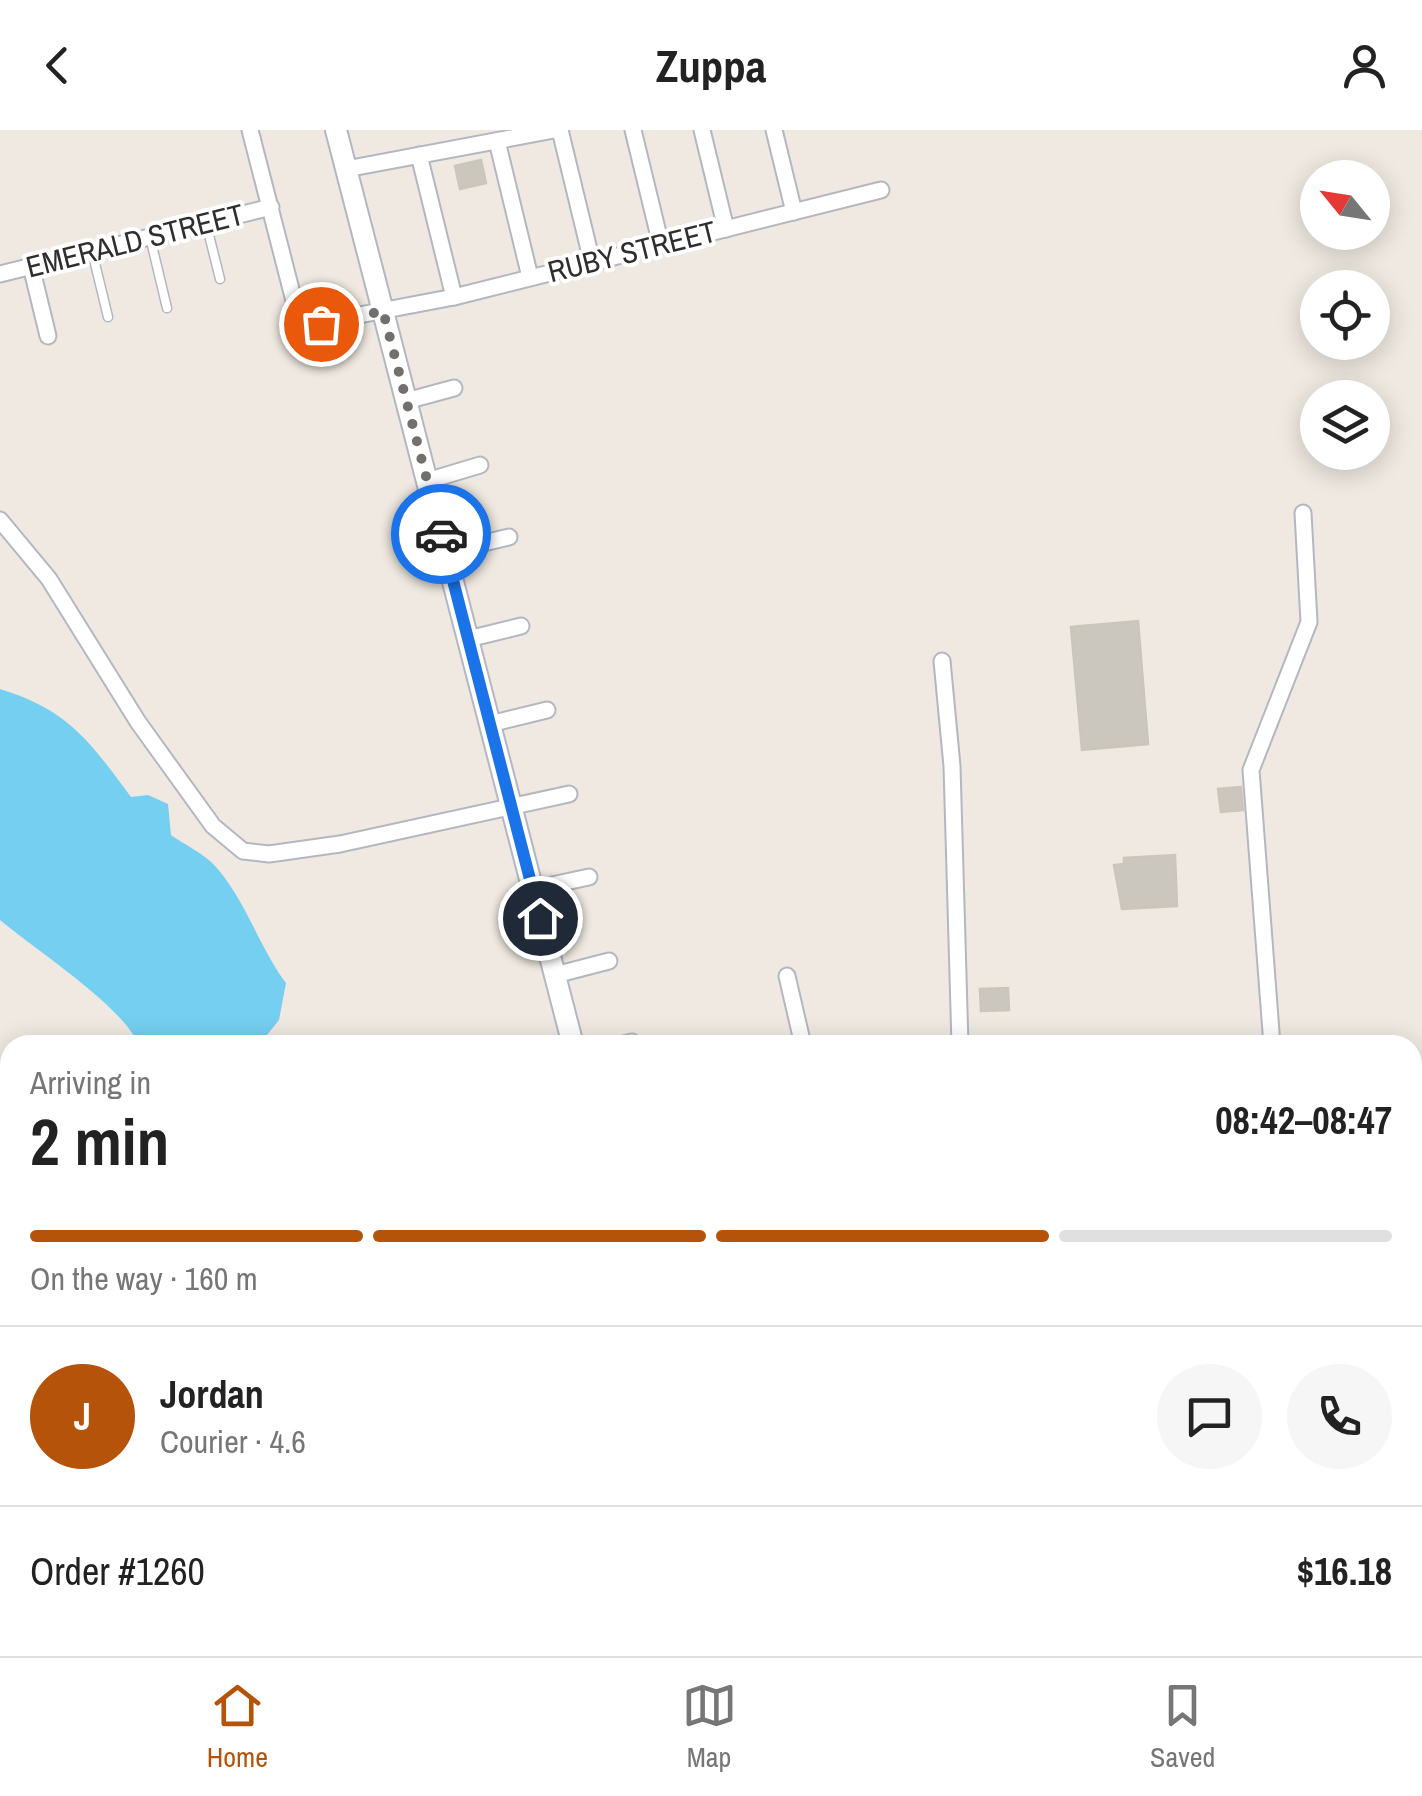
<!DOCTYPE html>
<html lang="en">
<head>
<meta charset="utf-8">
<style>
  :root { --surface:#fff; --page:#f6f6f6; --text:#222; --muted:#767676; --line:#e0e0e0; --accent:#b45309 }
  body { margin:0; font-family:"Archivo Narrow",sans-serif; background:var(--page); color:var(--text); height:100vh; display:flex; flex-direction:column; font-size:38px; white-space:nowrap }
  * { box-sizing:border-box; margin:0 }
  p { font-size:32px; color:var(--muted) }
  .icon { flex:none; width:55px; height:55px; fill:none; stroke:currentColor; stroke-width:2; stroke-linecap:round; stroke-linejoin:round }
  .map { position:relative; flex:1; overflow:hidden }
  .drawer { position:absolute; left:0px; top:905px; width:1422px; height:622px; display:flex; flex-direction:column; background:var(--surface); border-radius:30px 30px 0 0; box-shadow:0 5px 25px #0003 }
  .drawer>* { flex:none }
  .needle { width:65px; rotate:300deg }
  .fabs { position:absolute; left:1300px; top:30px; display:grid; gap:20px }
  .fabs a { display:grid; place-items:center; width:90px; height:90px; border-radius:50%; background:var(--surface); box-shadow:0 5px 25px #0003; font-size:50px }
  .pin { position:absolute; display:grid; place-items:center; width:85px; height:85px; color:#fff; margin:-42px; border:5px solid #fff; border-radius:50%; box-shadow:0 2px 10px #0007 }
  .courier { position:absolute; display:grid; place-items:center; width:100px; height:100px; margin:-50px; border:8px solid #1a73e8; border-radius:50%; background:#fff; color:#222; box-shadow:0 2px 12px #0007 }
  .summary em { font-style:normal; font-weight:800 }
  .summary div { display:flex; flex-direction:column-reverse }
  .summary { display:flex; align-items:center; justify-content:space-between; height:170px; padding:0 30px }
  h1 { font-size:65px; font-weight:800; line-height:75px }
  .bar { display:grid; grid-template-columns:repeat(4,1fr); gap:15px 10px; align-content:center; height:120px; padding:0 30px }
  .bar i { height:12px; border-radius:8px; background:var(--line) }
  .bar .on { background:var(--accent) }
  .bar p { grid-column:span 4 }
  .line { display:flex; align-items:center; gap:25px; padding:0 30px; border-top:2px solid var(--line) }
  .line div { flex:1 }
  .round { display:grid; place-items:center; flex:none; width:105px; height:105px; border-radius:52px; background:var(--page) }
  header { display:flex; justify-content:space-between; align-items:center; height:130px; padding:0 30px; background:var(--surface); font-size:45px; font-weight:800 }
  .tab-bar { display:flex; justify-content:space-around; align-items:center; height:140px; border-top:2px solid var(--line); background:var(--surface); font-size:28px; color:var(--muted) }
  .tab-bar a { display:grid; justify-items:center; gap:5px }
  .tab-bar .on { color:var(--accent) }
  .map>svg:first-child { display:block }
  .water { fill:#75cff0 }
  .building { fill:#cbc7bf; stroke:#cbc5ba; stroke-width:2.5 }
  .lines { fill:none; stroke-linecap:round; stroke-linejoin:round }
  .service-casing { stroke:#b4b7c1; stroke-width:11 }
  .minor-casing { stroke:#b4b7c1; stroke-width:19 }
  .tertiary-casing { stroke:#b4b7c1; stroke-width:24 }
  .path { stroke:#c9c9c9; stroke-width:2.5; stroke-dasharray:8 5; stroke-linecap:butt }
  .service { stroke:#fff; stroke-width:8 }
  .minor { stroke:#fff; stroke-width:15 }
  .tertiary { stroke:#fff; stroke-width:20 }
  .done { stroke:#726f6d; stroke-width:10; stroke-dasharray:0 18 }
  .route { stroke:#1a73e8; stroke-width:12 }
  .labels { text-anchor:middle; stroke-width:8; stroke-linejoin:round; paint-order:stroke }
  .street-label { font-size:30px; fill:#2e2e2e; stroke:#fff }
</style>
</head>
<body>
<header><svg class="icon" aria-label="back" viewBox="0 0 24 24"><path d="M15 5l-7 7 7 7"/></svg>Zuppa<svg class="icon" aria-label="person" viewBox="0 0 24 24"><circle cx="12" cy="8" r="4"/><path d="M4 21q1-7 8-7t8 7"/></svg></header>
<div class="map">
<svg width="1422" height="1526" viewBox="0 0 1422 1526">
  <rect width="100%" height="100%" fill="#efe9e1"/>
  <g class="water">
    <path d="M0,559C69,580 90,612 131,667L148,665L168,674L171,705C185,715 205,724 216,737C246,771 259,817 286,853L279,890L259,915H138C127,879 33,818 0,790Z"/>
    <polygon points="1422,1309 1422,1416 1413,1418 1413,1310"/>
    <polygon points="823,1518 1131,1518 1113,1526 809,1526"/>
  </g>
  <g class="building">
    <polygon points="481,30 486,53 460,59 455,36"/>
    <polygon points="1138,491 1148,614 1082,620 1071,497"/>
    <polygon points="1241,657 1243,680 1221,682 1218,659"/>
    <polygon points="1175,725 1177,776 1122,779 1114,735 1124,734 1124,728"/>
    <polygon points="1008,858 1009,880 981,881 980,859"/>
  </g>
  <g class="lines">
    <defs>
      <g id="service">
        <polyline points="206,93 220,149"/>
        <polyline points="150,107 167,178"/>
        <polyline points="92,121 108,187"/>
      </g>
      <g id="minor">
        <polyline points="250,0 293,167 299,184 312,194 454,167 881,60"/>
        <polyline points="560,0 592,132"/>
        <polyline points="633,0 661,115"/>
        <polyline points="702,0 726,99"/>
        <polyline points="774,0 794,82"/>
        <polyline points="497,11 530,147"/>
        <polyline points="419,25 454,167"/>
        <polyline points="346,39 554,0"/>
        <polyline points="31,136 48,206"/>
        <polyline points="0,144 271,77"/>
        <polyline points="406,271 454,258"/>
        <polyline points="427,351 480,335"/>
        <polyline points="0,390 49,449 138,592 213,696 243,721 269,724 340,714 569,664"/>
        <polyline points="445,422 509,407"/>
        <polyline points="468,509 521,496"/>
        <polyline points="942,531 952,636 960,915"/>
        <polyline points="490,594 547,580"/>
        <polyline points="533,759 589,747"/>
        <polyline points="555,845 609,831"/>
        <polyline points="787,846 803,915"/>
        <polyline points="620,915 632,912"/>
        <polyline points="1272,915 1251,640 1309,492 1303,383"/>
        <polyline points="0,1013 10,1010"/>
        <polyline points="0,1345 10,1344"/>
        <polyline points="1412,1514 1422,1514"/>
        <polyline points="640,1518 642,1526"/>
        <polyline points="355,1526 357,1518"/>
        <polyline points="572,1526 607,1518"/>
        <polyline points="1284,1526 1320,1518"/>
      </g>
      <g id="tertiary">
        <polyline points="336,0 573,915"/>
        <polyline points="1412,1003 1422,1002"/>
      </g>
    </defs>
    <use href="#service" class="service-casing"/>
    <use href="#minor" class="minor-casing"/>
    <use href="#tertiary" class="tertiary-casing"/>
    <polyline class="path" points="1412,1474 1422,1472"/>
    <use href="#service" class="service"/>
    <use href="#minor" class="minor"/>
    <use href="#tertiary" class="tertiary"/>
  </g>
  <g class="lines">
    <polyline class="done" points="321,194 383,181 441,404"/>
    <polyline class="route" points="441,404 540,788"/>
  </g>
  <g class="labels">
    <g class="street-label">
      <text transform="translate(135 111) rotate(-14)" y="10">EMERALD STREET</text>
      <text transform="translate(632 122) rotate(-14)" y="10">RUBY STREET</text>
    </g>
  </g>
</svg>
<div class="fabs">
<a><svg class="needle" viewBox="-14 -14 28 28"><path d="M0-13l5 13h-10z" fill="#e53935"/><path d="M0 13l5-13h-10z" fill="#767676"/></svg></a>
<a><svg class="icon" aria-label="locate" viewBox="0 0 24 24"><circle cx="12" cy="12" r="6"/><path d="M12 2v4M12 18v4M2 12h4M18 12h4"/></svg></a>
<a><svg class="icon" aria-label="layers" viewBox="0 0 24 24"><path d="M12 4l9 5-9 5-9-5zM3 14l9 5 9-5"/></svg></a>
</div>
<div class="pin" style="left:321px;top:194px;background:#ea580c"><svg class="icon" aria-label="bag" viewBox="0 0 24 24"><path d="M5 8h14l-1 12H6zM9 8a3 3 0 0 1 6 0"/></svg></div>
<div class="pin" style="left:540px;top:788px;background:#1f2937"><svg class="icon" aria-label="home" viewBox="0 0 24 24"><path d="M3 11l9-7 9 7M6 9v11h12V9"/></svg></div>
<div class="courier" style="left:441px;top:404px"><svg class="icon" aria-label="car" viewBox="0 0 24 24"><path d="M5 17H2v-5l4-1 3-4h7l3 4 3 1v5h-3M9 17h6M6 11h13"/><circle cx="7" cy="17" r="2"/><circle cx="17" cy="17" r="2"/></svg></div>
<section class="drawer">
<div class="summary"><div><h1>2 min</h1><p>Arriving in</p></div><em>08:42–08:47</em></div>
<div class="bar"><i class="on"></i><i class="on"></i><i class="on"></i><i></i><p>On the way · 160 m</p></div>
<div class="line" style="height:180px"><b class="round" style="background:var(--accent);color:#fff">J</b><div><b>Jordan</b><p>Courier · 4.6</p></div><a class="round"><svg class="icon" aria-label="chat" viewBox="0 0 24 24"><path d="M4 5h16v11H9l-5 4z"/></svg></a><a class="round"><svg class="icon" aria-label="phone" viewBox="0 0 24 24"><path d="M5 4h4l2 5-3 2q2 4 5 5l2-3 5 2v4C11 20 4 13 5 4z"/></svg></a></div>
<div class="line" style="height:130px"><div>Order #1260</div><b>$16.18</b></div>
</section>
</div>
<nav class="tab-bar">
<a class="on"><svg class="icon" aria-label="home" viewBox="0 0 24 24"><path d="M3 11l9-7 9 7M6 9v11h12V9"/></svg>Home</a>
<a><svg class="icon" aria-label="map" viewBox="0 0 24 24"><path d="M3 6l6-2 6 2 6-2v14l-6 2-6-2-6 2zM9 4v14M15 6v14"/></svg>Map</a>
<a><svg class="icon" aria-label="saved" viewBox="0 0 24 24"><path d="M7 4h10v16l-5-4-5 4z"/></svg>Saved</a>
</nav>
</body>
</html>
